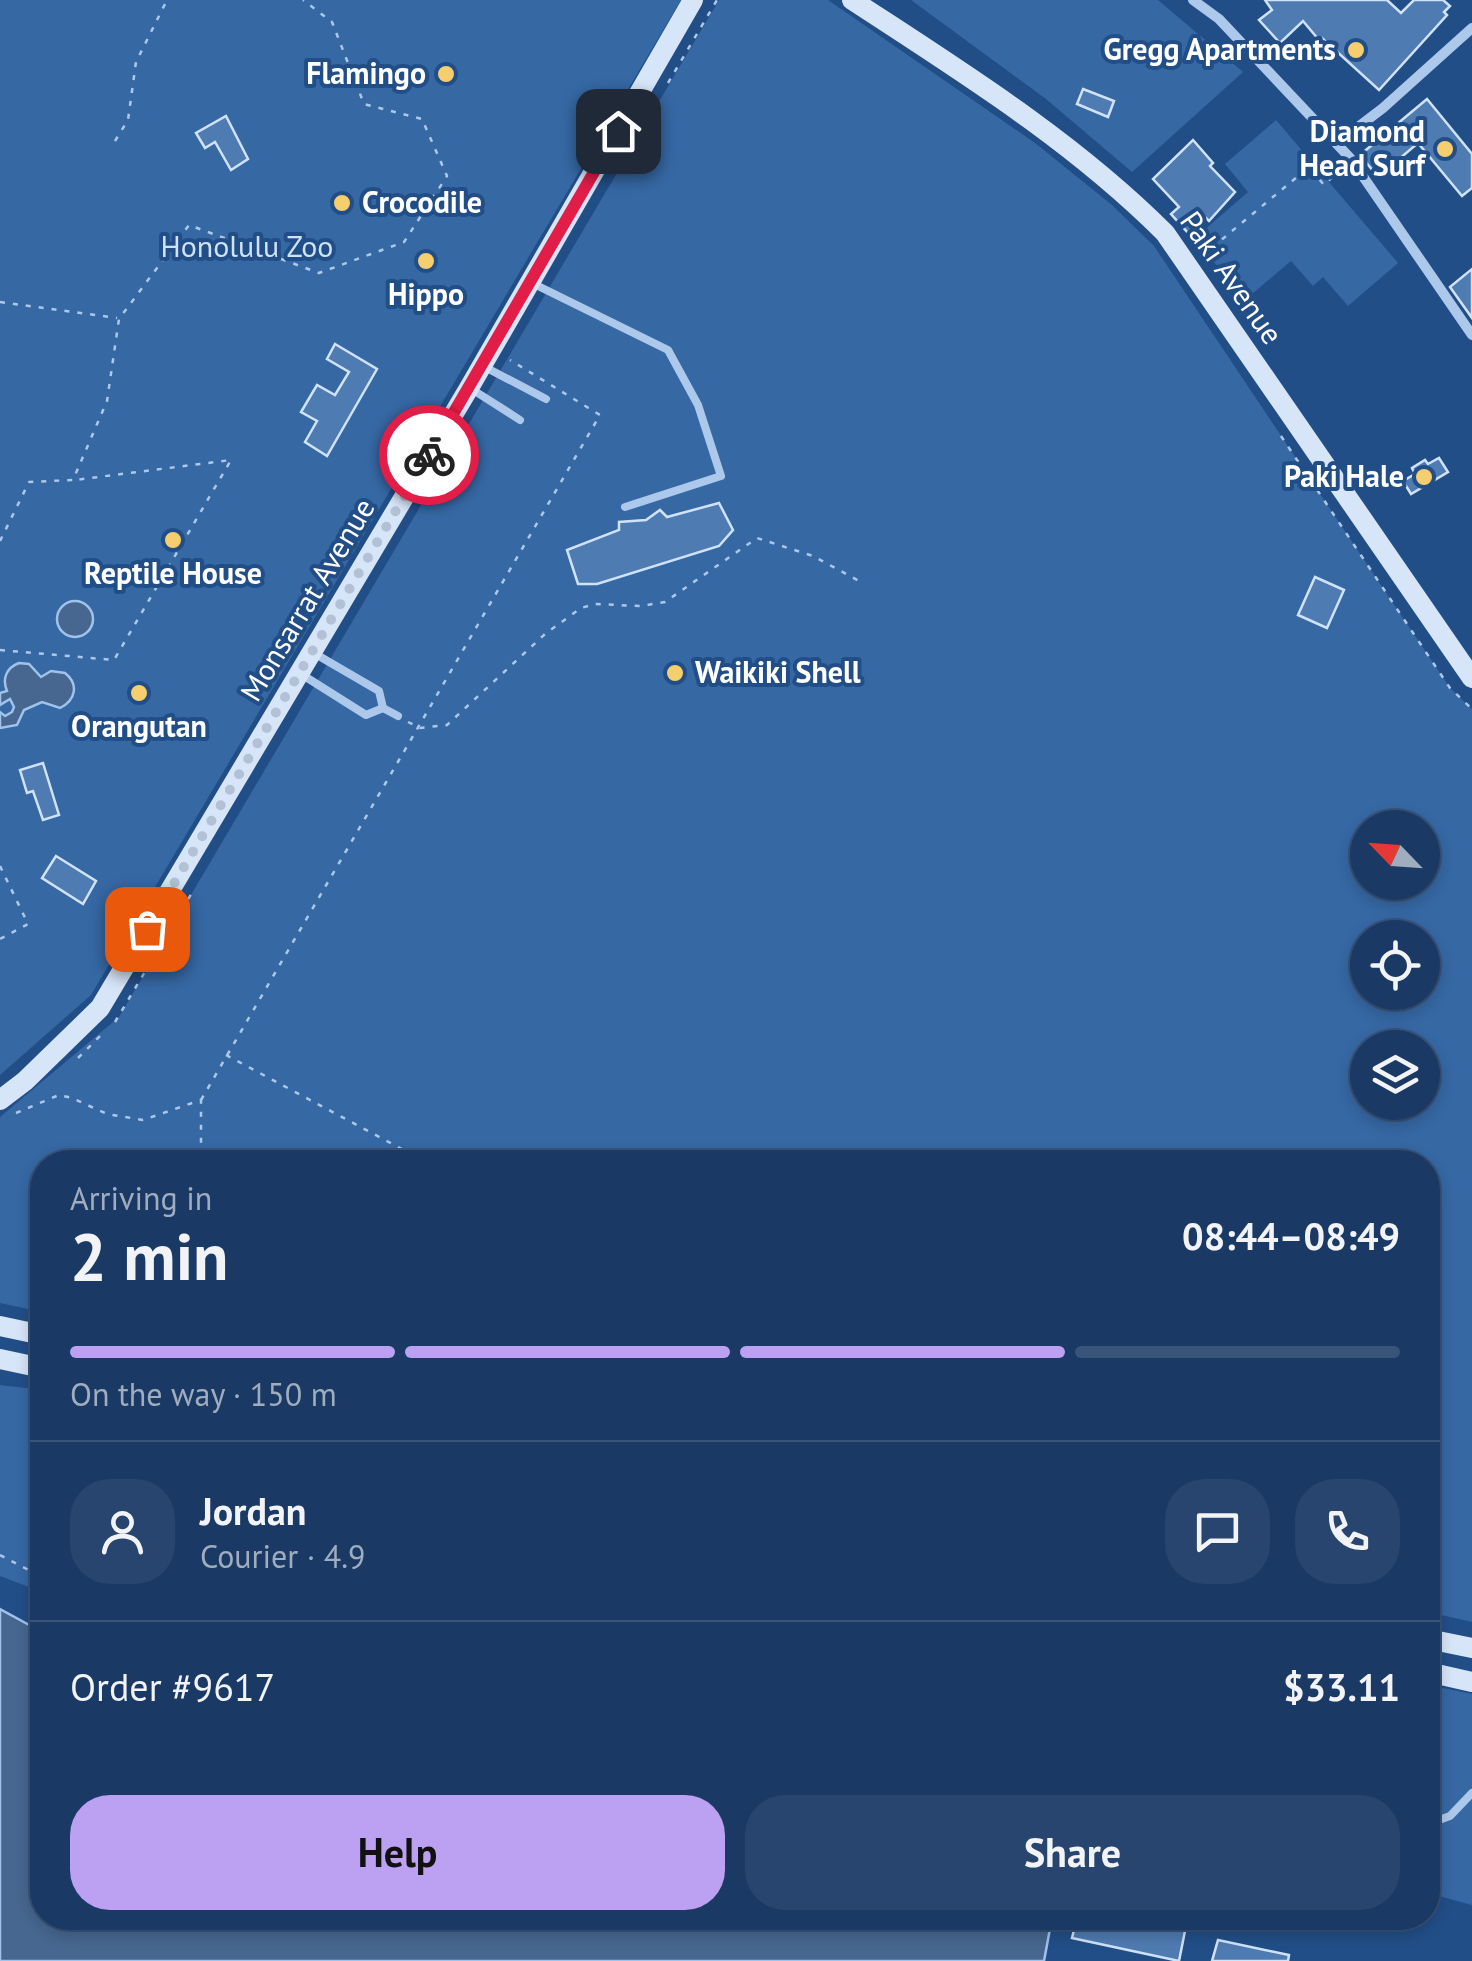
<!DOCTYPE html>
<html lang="en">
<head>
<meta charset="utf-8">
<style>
  :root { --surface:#1a3a65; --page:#27456e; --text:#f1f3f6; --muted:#9fadbf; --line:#385479; --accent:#bca0f2 }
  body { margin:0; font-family:"PT Sans",sans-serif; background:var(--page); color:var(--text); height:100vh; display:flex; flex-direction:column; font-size:38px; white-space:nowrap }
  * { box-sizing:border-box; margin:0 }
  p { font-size:32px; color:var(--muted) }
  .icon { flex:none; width:55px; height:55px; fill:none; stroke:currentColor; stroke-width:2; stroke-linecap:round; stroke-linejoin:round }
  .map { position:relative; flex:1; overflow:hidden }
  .drawer { position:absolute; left:30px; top:1150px; width:1410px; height:780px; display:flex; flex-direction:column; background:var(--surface); border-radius:40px; box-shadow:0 5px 15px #0003,0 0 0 2px var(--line) }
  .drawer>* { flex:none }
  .needle { width:65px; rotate:295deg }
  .buttons { position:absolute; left:1350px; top:810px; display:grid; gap:20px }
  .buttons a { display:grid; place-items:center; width:90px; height:90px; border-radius:50%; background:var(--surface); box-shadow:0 5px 15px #0003,0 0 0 2px var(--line); font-size:50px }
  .pin { position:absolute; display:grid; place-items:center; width:85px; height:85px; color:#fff; margin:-42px; border-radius:20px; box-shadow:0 5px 15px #0006 }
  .courier { position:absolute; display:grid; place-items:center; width:100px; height:100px; margin:-50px; border:8px solid #e11d48; border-radius:50%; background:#fff; color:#222; box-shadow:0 2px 12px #0007 }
  .summary em { font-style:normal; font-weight:600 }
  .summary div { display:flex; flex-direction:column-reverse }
  .summary { display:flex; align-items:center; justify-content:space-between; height:170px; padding:0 40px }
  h1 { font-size:65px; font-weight:600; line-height:75px }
  .bar { display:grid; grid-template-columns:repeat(4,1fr); gap:15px 10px; align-content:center; height:120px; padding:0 40px }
  .bar i { height:12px; border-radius:8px; background:var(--line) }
  .bar .active { background:var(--accent) }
  .bar p { grid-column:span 4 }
  .line { display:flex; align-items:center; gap:25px; padding:0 40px; border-top:2px solid var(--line) }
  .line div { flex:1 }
  .round { display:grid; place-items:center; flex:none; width:105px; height:105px; border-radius:40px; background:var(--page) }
  .button { display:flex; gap:20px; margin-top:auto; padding:20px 40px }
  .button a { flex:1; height:115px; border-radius:40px; background:var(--accent); color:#111; font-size:40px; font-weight:600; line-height:115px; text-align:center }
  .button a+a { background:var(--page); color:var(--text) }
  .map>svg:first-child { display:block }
  .green { fill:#3668a4; fill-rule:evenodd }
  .water { fill:#476790; stroke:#a0c3eb; stroke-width:2.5 }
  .building { fill:#4e7bb1; stroke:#d0e2f7; stroke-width:2.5 }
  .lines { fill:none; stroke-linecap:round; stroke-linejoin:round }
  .path { stroke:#acc8ea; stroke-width:2.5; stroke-dasharray:5 8; stroke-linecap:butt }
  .lane { stroke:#acc8ea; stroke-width:8 }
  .street { stroke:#acc8ea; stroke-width:10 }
  .secondary { stroke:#d7e5f8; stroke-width:20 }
  .done { stroke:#b2c1d5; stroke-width:10; stroke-dasharray:0 18 }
  .route { stroke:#e11d48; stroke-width:12 }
  .poi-dot { fill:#f6ce6e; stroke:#224e87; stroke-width:4 }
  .labels { text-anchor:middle; stroke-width:8; stroke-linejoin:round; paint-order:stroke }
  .poi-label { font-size:30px; font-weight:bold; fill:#fff; stroke:#224e87; text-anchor:end }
  .park-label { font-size:30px; fill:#d0e2f7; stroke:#224e87 }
  .street-label { font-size:30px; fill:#fff; stroke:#224e87 }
</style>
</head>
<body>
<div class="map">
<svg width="1472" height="1961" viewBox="0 0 1472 1961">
  <rect width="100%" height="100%" fill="#224e87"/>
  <g class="green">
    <polygon points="0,0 681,0 91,995 0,1075"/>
    <path d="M719,0H828L1035,143L1112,205L1154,246L1450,688L1472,709V1622L1428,1612V1162H42V1312L0,1303V1117L119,1017ZM1368,828H1422V882H1368ZM1368,938H1422V992H1368ZM1368,1048H1422V1102H1368Z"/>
    <polygon points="911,0 1158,0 1243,72 1132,172 1046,99"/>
    <polygon points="1276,120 1398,263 1348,306 1323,277 1313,286 1291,261 1246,299 1194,239 1248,192 1225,164"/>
    <polygon points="0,1385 42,1390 42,1592 0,1576"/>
    <polygon points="1428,1685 1472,1694 1472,1905 1428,1893"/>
  </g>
  <g class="water">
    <circle cx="75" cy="619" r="18"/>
    <path d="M19,663L29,664L41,677L51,671L65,673C79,684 76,700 60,708L42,702L24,710L17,725L0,728V712L5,716L12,712L14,707L10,699L0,705V693L7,691C2,679 6,668 19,663Z"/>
    <polygon points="0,1609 42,1632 42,1918 1052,1918 1044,1961 0,1961"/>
  </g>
  <g class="building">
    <polygon points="1265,0 1387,0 1401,13 1414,0 1443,0 1450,6 1444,12 1447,15 1379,90 1322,38 1319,40 1303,21 1280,43 1259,20 1272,10"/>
    <polygon points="1083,89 1114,101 1108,117 1077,104"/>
    <polygon points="1427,99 1472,154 1472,188 1462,196 1418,143 1378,177 1360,155"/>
    <polygon points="226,116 248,159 231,170 215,142 205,148 196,133"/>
    <polygon points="1193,140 1213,163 1210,166 1235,192 1209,221 1206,218 1189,234 1171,214 1179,207 1153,179"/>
    <polygon points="1472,269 1472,318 1450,287"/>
    <polygon points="335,344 377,369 327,456 305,442 317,421 301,412 317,385 335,395 349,372 327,359"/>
    <polygon points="1439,458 1448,472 1411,494 1403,481 1415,474 1412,468 1425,460 1428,464"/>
    <polygon points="719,503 733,530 719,546 597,584 578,584 567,550 619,530 619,522 646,520 660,510 667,517"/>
    <polygon points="1315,577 1344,590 1327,628 1298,615"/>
    <polygon points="43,763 59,815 43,820 33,791 27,793 20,770"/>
    <polygon points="56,856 96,881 83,904 42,878"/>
    <polygon points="1077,1918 1123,1918 1185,1931 1179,1961 1072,1938"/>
    <polygon points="1218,1940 1289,1955 1288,1961 1212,1961"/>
  </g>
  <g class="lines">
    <g class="path">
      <polyline points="668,83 717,0"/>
      <polyline points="115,141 128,120 136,62 167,0"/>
      <polyline points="1202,256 1309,167 1324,185 1342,168"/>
      <polyline points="0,302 117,318"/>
      <polyline points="1281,436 1450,688 1472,709"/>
      <polyline points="0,541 29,482 73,480 107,401 119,319 189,225 319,273 404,242 447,176 422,119 364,104 332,22 303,0"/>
      <polyline points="0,650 114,660 231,460 75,480"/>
      <polyline points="408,722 420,728 447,725 545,634 581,608 595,604 641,606 665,602 757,538 813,556 861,582"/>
      <polyline points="0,866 28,924 0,939"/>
      <polyline points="115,1022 193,891"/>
      <polyline points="226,1055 426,1162"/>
      <polyline points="78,1058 105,1031"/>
      <polyline points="201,1100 600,415 510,360"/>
      <polyline points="16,1113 59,1095 72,1098 107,1114 143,1120 201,1100 201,1162"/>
      <polyline points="0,1555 42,1577"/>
    </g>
    <g class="lane">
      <polyline points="534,284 668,350 698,405 721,476 625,507"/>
      <polyline points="483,366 546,399"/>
      <polyline points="473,390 520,420"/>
      <polyline points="312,652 379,691 383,708 398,716"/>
      <polyline points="301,674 366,715 383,708"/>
      <polyline points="1428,1824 1450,1816 1472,1793"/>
      <polyline points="1206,1921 1207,1918"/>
    </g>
    <g class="street">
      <polyline points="1193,0 1219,19 1351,159 1472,335"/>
      <polyline points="1337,143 1383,108 1472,28"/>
    </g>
    <g class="secondary">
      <path d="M852,0C962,72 1072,140 1165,233L1472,678"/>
      <polyline points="0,1100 25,1081 100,1008 469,388 693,0"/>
      <polyline points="0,1326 42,1335"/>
      <polyline points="0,1359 42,1368"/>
      <polyline points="1428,1639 1472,1648"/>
      <polyline points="1428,1672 1472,1682"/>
    </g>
  </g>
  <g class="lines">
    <polyline class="done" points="147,929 429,455"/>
    <polyline class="route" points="429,455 618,131"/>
  </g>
  <g class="poi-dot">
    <circle cx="1356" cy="50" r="10"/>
    <circle cx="446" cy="74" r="10"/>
    <circle cx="1445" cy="149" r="10"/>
    <circle cx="342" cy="203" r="10"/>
    <circle cx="426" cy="261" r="10"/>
    <circle cx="1424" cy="477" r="10"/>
    <circle cx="173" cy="540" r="10"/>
    <circle cx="675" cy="673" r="10"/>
    <circle cx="139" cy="693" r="10"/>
  </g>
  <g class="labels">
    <g class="poi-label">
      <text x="1336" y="60">Gregg Apartments</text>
      <text x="426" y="84">Flamingo</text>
      <text x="1425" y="142">Diamond<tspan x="1425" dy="34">Head Surf</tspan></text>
      <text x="362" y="213" text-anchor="start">Crocodile</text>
      <text x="426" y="305" text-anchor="middle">Hippo</text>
      <text x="1404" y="487">Paki Hale</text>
      <text x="173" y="584" text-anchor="middle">Reptile House</text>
      <text x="695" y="683" text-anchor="start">Waikiki Shell</text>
      <text x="139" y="737" text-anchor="middle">Orangutan</text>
    </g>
    <g class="park-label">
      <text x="247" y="257">Honolulu Zoo</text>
    </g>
    <g class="street-label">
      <text transform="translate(1231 278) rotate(55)" y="10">Paki Avenue</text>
      <text transform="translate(308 600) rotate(-59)" y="10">Monsarrat Avenue</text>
    </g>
  </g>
</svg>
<div class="buttons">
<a><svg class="needle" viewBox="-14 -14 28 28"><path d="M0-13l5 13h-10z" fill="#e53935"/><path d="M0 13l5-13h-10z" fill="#9fadbf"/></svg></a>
<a><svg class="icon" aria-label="locate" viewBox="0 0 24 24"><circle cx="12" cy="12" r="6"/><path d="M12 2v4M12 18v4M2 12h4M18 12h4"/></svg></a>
<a><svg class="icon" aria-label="layers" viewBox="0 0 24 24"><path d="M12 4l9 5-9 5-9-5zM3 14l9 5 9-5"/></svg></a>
</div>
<div class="pin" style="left:147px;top:929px;background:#ea580c"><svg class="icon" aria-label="bag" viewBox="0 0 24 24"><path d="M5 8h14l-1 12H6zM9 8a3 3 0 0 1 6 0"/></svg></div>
<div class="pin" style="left:618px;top:131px;background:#1f2937"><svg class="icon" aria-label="home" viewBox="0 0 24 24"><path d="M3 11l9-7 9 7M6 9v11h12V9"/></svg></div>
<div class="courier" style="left:429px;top:455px"><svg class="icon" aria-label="bike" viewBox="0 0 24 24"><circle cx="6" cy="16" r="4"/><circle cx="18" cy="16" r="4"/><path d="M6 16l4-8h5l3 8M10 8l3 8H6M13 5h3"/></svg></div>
<section class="drawer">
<div class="summary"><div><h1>2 min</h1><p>Arriving in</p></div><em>08:44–08:49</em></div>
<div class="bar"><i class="active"></i><i class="active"></i><i class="active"></i><i></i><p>On the way · 150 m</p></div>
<div class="line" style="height:180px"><a class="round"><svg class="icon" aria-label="person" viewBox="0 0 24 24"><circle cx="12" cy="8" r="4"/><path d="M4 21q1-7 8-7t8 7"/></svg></a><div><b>Jordan</b><p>Courier · 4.9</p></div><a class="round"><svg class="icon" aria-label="chat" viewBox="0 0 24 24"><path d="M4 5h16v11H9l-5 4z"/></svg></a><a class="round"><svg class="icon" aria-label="phone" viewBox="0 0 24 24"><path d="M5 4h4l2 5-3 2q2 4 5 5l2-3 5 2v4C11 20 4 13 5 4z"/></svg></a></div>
<div class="line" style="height:130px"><div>Order #9617</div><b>$33.11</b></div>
<div class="button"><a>Help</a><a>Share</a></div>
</section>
</div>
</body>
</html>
